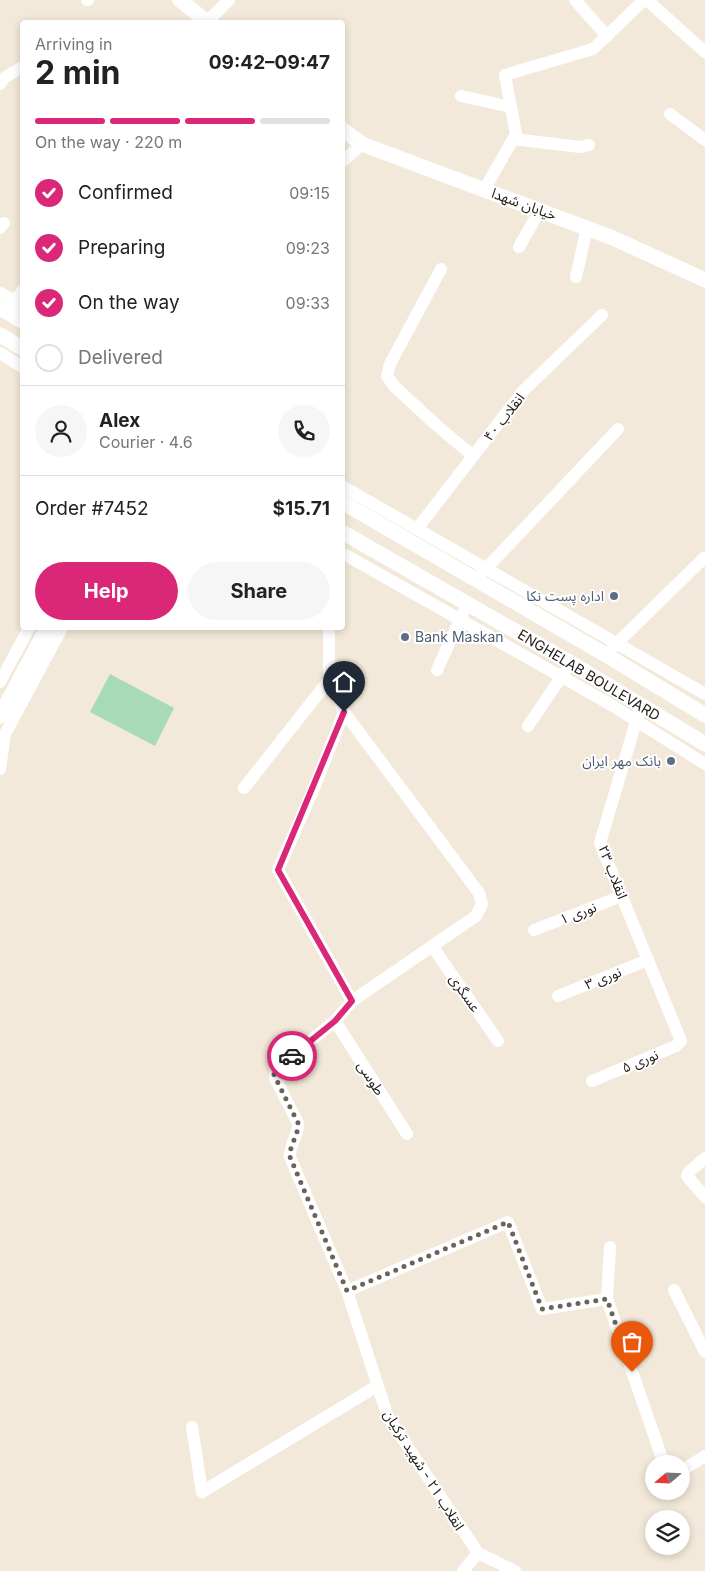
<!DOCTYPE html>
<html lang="en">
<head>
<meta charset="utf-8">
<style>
  :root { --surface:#fff; --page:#f6f6f6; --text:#222; --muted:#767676; --line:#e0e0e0; --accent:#db2777 }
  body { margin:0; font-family:Inter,"Noto Sans Arabic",sans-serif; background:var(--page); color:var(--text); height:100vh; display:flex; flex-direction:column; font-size:19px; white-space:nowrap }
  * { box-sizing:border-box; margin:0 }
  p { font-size:16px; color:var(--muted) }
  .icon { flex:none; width:28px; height:28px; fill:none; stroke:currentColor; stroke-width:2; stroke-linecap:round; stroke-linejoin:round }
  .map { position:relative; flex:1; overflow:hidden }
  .drawer { position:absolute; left:20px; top:20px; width:325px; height:610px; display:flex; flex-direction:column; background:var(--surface); border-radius:5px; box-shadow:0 2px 8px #0003 }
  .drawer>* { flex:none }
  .needle { width:32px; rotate:251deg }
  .fabs { position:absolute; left:645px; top:1455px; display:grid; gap:10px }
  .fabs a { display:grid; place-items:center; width:45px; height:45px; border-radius:50%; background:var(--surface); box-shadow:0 2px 8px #0003; font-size:25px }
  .pin { position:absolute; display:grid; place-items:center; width:42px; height:42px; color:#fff; margin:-51px -21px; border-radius:50% 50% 50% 0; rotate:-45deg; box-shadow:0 0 5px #0007 }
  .pin .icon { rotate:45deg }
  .courier { position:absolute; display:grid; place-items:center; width:50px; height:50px; margin:-25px; border:4px solid #db2777; border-radius:50%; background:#fff; color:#222; box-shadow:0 1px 6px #0007 }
  .head em { font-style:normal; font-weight:700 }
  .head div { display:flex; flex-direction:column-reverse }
  .head { display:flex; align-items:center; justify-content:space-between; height:85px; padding:0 15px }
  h1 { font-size:32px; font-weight:700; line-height:38px }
  .bar { display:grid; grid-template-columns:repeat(4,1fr); gap:8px 5px; align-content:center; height:60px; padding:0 15px }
  .bar i { height:6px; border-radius:4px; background:var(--line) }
  .bar .current { background:var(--accent) }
  .bar p { grid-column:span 4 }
  .line { display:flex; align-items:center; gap:12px; padding:0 15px; border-top:1px solid var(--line) }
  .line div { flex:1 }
  .round { display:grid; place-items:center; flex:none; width:52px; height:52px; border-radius:26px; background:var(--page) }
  ol { padding:0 15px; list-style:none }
  li { display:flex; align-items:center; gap:15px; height:55px }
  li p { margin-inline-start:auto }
  li .icon { padding:5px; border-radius:50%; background:var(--accent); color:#fff; stroke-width:4 }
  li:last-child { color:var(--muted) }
  li i { width:28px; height:28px; border:2px solid var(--line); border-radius:50% }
  .primary-button { display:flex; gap:10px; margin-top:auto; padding:10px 15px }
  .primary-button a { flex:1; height:58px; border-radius:30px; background:var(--accent); color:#fff; font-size:20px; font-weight:700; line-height:58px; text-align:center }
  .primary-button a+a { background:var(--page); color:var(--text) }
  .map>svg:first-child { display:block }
  .garden { fill:#a7dbb8 }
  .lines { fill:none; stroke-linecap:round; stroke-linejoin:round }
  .minor { stroke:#fff; stroke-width:12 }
  .major { stroke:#fff; stroke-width:15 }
  .done { stroke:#69635b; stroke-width:5; stroke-dasharray:0 9 }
  .route { stroke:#db2777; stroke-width:6 }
  .service-dot { fill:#5c6f8a; stroke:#fff; stroke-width:2 }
  .labels { text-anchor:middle; stroke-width:4; stroke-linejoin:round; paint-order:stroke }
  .street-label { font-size:14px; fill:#1f1b16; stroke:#fff }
  .service-label { font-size:14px; fill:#4e5e75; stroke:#fff; text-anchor:end }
</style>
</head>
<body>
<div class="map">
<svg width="705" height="1571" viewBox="0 0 705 1571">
  <rect width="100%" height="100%" fill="#f3e9da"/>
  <polygon class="garden" points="110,674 174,708 155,746 90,712"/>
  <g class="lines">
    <g class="minor">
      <polyline points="87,0 88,0"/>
      <polyline points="575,0 607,36"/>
      <polyline points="647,0 705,52"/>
      <polyline points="207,22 229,0"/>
      <polyline points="0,84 4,78 22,67"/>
      <polyline points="461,96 511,107"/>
      <polyline points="670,114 705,140"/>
      <polyline points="513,139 580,147 589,145"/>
      <polyline points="342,162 362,144"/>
      <polyline points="484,190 516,134 505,75 593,49 644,0"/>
      <polyline points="0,228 4,223"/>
      <polyline points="519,247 540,210"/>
      <polyline points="441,269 390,364 387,376 394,386 435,424 473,456"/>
      <polyline points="576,277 587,228"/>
      <polyline points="0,293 22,305"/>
      <polyline points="7,312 22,291"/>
      <polyline points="0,353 22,367"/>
      <polyline points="342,486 705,694"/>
      <polyline points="417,529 524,390 602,315"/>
      <polyline points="342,553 608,703 705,764"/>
      <polyline points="482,573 618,429"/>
      <path d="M329,628V680L344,712L314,788L278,870L352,1001L335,1021L275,1069V1078L298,1123C299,1135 289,1145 290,1157L347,1291L388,1417L478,1553L515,1571"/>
      <polyline points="612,648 705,557"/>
      <polyline points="437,670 463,613"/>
      <polyline points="0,682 29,628"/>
      <polyline points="344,712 479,893 482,904 476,916 352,1001"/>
      <polyline points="528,726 566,670"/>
      <polyline points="0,769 5,734 62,628"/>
      <polyline points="244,788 329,680"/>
      <polyline points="534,930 622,896"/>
      <polyline points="432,946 498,1041"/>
      <polyline points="558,996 648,960"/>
      <polyline points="335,1021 407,1134"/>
      <polyline points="592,1081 676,1046 681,1041 600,843 641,705"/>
      <polyline points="705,1158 688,1173 687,1176 705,1197"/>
      <polyline points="610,1247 607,1299 664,1464"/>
      <polyline points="674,1290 705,1352"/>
      <polyline points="347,1291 508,1222 542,1309 607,1299"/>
      <polyline points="192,1427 202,1492 377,1386"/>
      <polyline points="681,1471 705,1456"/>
      <polyline points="463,1571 478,1553"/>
    </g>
    <g class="major">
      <polyline points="180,0 207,22"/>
      <polyline points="342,129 362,144 613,238 705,280"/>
      <polyline points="0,308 22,321"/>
      <polyline points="0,335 22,348"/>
      <polyline points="342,502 606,655 705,715"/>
      <polyline points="342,532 571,663 705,744"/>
      <polyline points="0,716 47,628"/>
    </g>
  </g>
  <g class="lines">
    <path class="done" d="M292,1056L275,1069L274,1075L298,1123C299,1135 289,1145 290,1157L347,1291L508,1222L542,1309L607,1299L632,1372"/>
    <polyline class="route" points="292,1056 335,1021 352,1001 278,870 344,712"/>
  </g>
  <g class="service-dot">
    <circle cx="614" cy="596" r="5"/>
    <circle cx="405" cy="637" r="5"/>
    <circle cx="671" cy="761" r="5"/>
  </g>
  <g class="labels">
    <g class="street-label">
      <text transform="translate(524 204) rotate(20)" y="5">خیابان شهدا</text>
      <text transform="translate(504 417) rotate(-52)" y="5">انقلاب ۴۰</text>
      <text transform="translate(589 675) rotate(31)" y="5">ENGHELAB BOULEVARD</text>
      <text transform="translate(613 872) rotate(69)" y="5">انقلاب ۲۳</text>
      <text transform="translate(578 913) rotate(-21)" y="5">نوری ۱</text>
      <text transform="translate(603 978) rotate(-22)" y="5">نوری ۳</text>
      <text transform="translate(465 993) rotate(55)" y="5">عسگری</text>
      <text transform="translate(640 1061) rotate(-23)" y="5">نوری ۵</text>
      <text transform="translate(371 1078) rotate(57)" y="5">طوسی</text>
      <text transform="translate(424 1470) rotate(58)" y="5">انقلاب ۲۱ - شهید ترکیان</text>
    </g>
    <g class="service-label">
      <text x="604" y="601">اداره پست نکا</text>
      <text x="415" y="642" text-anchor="start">Bank Maskan</text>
      <text x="661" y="766">بانک مهر ایران</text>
    </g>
  </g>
</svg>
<div class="fabs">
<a><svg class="needle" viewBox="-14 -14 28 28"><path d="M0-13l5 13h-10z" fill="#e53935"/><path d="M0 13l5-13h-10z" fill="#767676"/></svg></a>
<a><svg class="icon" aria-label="layers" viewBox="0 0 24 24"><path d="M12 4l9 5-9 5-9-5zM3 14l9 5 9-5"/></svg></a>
</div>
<div class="pin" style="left:632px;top:1372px;background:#ea580c"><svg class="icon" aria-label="bag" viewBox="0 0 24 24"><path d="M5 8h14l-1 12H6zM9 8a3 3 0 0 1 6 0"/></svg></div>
<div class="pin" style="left:344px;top:712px;background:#1f2937"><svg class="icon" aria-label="home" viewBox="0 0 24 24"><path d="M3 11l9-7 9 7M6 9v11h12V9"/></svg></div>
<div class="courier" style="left:292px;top:1056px"><svg class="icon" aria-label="car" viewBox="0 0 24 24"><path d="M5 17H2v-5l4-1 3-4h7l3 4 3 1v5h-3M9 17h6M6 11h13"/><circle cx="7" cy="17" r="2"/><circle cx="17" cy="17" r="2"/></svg></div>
<section class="drawer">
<div class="head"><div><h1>2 min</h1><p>Arriving in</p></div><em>09:42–09:47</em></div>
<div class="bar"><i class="current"></i><i class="current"></i><i class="current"></i><i></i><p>On the way · 220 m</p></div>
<ol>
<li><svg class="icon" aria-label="check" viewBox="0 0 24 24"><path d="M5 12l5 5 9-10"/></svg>Confirmed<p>09:15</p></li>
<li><svg class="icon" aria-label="check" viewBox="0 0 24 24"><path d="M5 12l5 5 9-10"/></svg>Preparing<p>09:23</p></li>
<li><svg class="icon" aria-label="check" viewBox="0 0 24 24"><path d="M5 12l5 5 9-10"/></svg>On the way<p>09:33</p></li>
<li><i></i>Delivered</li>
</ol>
<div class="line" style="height:90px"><a class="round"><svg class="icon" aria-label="person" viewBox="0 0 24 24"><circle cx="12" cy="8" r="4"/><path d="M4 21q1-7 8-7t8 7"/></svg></a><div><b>Alex</b><p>Courier · 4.6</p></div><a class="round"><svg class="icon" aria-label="phone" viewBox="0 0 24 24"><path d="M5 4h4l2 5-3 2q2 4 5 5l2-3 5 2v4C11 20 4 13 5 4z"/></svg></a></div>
<div class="line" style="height:65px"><div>Order #7452</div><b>$15.71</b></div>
<div class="primary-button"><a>Help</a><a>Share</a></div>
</section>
</div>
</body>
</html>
